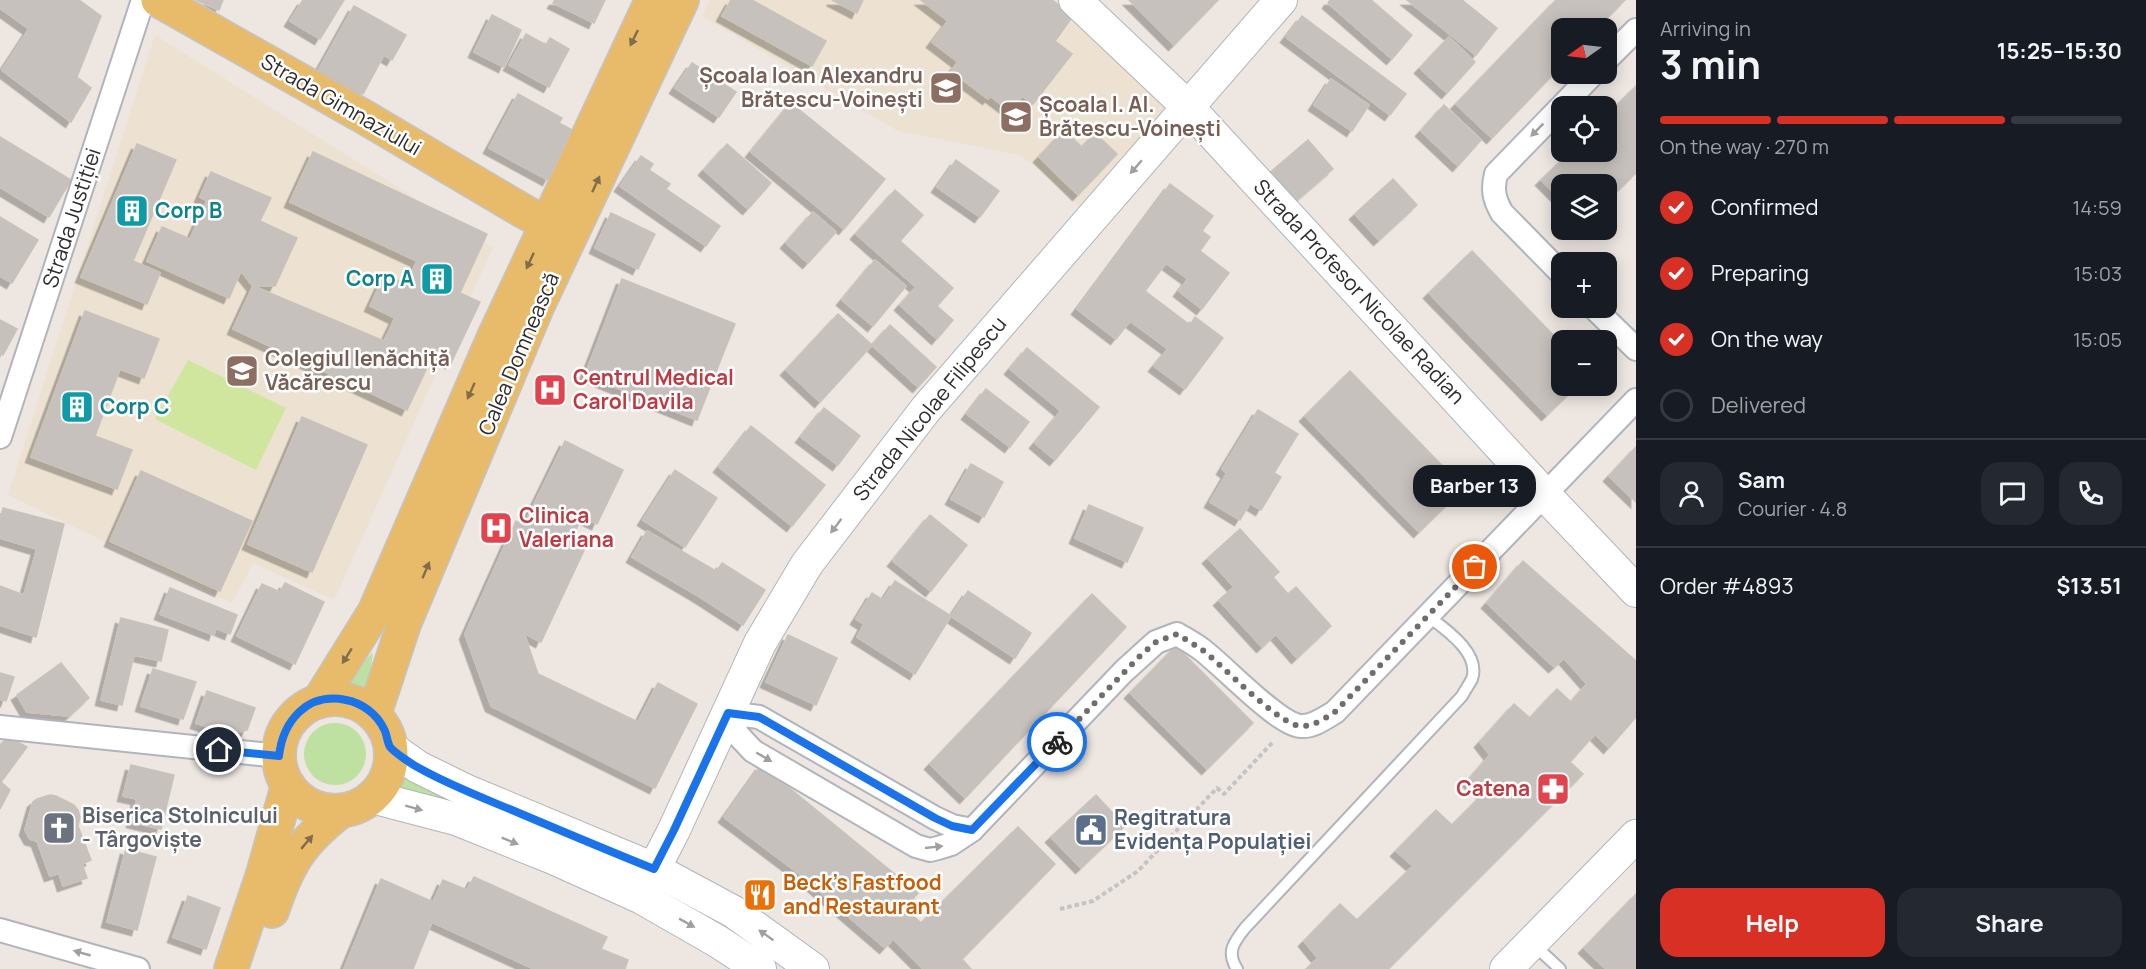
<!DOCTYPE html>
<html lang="en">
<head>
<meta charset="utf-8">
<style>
  :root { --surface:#171b24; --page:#242831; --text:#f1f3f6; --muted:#9ea1a6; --line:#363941; --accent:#d93025 }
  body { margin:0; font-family:Manrope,sans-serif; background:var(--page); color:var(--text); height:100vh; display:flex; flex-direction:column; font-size:22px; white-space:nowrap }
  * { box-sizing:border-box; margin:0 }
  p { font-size:20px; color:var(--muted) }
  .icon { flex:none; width:33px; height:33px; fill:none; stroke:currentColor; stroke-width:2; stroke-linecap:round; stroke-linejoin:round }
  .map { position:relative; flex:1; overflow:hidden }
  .drawer { display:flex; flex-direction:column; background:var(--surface); width:510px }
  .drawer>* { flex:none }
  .needle { width:39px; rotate:256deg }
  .tools { position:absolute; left:1551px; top:18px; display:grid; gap:12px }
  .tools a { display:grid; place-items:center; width:66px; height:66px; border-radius:12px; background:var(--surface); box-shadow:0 3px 15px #0003; font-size:30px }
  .pin { position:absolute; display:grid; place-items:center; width:51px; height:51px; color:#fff; margin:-26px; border:3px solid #fff; border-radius:50%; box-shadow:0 2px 6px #0007 }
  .courier { position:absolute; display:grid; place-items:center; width:60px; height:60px; margin:-30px; border:4px solid #1a73e8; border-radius:50%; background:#fff; color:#222; box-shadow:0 2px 8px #0007 }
  .bubble { position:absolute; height:42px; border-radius:18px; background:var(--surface); box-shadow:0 3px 15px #0003; font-size:20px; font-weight:700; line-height:42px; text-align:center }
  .overview em { font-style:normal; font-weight:700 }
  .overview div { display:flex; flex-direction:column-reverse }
  .overview { display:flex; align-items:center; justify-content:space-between; height:102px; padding:0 24px }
  h1 { font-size:39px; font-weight:700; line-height:45px }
  .bar { display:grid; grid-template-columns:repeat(4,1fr); gap:9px 6px; align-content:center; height:72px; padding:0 24px }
  .bar i { height:8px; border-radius:4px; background:var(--line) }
  .bar .current { background:var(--accent) }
  .bar p { grid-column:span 4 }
  .line { display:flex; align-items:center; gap:15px; padding:0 24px; border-top:2px solid var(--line) }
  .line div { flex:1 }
  .round { display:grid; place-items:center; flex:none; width:63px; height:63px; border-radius:18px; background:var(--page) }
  ol { padding:0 24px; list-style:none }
  li { display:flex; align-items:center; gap:18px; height:66px }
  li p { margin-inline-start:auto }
  li .icon { padding:6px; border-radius:50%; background:var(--accent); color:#fff; stroke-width:4 }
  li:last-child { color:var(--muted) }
  li i { width:33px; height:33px; border:3px solid var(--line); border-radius:50% }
  .button { display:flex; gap:12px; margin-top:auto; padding:12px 24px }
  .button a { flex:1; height:69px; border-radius:18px; background:var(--accent); color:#fff; font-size:24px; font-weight:700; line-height:69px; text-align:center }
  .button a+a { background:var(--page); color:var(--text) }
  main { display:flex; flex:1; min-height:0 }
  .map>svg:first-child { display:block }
  .education { fill:#ede1d1 }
  .green { fill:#bee0a1 }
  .pitch { fill:#d0e69e }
  .building { fill:#c6c1bc; stroke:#c9c2ba; stroke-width:1.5; filter:url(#shadow) }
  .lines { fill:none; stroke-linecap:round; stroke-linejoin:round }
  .lane-casing { stroke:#b1b4bc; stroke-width:14 }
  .street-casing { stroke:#b1b4bc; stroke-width:26 }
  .secondary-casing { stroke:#b1b4bc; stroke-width:34 }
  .primary-casing { stroke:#c4c4c4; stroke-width:36 }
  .path { stroke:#c4c4c4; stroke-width:4; stroke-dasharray:4.5 3; stroke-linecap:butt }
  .lane { stroke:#fff; stroke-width:10 }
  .street { stroke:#fff; stroke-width:22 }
  .secondary { stroke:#fff; stroke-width:32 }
  .primary { stroke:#e8bb6b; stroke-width:33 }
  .oneway { fill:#816d49 }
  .oneway2 { fill:#a0a0a0 }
  .done { stroke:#706e6c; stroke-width:6; stroke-dasharray:0 10.8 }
  .route { stroke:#1a73e8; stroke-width:8 }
  .labels { text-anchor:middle; stroke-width:5; stroke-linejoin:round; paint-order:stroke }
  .education-label { font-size:21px; font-weight:bold; fill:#785e54; stroke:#fff; text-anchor:start }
  .street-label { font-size:21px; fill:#2d2d2d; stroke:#fff }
  .culture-label { font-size:21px; font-weight:bold; fill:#0d838f; stroke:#fff; text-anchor:start }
  .health-label { font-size:21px; font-weight:bold; fill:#be3a42; stroke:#fff; text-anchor:start }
  .worship-label { font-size:21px; font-weight:bold; fill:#5b616d; stroke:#fff; text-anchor:start }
  .service-label { font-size:21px; font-weight:bold; fill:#4e5e75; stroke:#fff; text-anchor:start }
  .food-label { font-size:21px; font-weight:bold; fill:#c56008; stroke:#fff; text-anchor:start }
</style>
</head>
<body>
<main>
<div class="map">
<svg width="1636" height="969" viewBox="0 0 1636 969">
  <defs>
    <filter id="shadow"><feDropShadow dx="-5.5" dy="5.5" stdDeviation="0" flood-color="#0004"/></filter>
  </defs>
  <rect width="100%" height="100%" fill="#ede6e1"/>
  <g class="education">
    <polygon points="710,0 1060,0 1171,102 1080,206 1040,170 1020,155 898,131 702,16"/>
    <polygon points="155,35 493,247 334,600 253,563 232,603 8,495"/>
  </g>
  <g class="green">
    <polygon points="373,652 367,698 341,687"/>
    <circle cx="335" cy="754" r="31"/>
    <polygon points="400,764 446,799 390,789 398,780"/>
  </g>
  <polygon class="pitch" points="188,360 286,408 256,470 155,419"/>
  <g class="building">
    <polygon points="0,0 79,0 101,16 77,77 91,88 71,122 2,70 29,29 0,8"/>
    <polygon points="196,0 223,0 219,10"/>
    <polygon points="303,0 344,0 320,39 290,21"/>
    <polygon points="555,0 605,0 594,23 553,3"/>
    <polygon points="731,0 752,0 826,41 812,66 722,16"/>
    <polygon points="832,0 863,0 857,13"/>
    <polygon points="921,0 1052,0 1073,16 1055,41 1072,54 1033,104 1022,96 1011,112 990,96 988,99 951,71 958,62 932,42 948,21"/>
    <polygon points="1129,0 1218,0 1174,45"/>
    <polygon points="1330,0 1371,0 1412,35 1392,59 1328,3"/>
    <polygon points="1407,0 1462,0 1497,28 1476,55"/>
    <polygon points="1556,0 1625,0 1597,28 1562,28 1562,65 1492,138 1456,104"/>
    <polygon points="354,6 406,35 392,60 384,55 363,94 319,69"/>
    <polygon points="492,15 521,30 504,67 474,52"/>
    <polygon points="1302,16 1406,94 1390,115 1286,37"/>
    <polygon points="526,34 546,45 550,38 569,49 549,87 509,65"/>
    <polygon points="1449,37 1475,62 1447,93 1420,68"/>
    <polygon points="692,63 736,92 719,117 675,88"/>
    <polygon points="1331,79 1369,105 1352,131 1314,105"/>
    <polygon points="1636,86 1636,173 1606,202 1606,184 1562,184 1562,201 1541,180 1570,152 1606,152 1606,116"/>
    <polygon points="518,94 562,118 559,123 574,131 548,180 489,148"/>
    <polygon points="791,103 885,179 844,229 751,152"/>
    <polygon points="1444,105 1481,140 1458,166 1421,131"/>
    <polygon points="1064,130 1082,147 1095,133 1117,154 1078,195 1039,157"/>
    <polygon points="0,137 71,180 49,217 0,187"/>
    <polygon points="1308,140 1333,169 1292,204 1267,175"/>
    <polygon points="137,144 176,160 133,261 160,273 147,304 81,277"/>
    <polygon points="727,144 771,183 748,209 704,170"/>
    <polygon points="313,152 487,234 460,293 480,302 451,363 433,355 407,410 233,329 253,286 384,341 395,318 370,306 385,274 406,284 417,261 290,202"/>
    <polygon points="641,156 653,164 649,170 670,184 666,189 720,226 706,246 620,186"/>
    <polygon points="956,160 999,191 980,217 937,187"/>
    <polygon points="211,172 271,198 260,221 297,238 275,286 253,286 241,271 229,298 147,261 162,227 190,239 207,201 200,197"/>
    <polygon points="1393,179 1417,205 1379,240 1355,214"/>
    <polygon points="1170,184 1213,216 1202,231 1210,237 1200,251 1229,273 1202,309 1179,291 1188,279 1166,263 1145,291 1190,325 1195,317 1223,338 1185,389 1154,366 1168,349 1130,321 1116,339 1077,309"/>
    <polygon points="895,190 923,215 900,241 953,288 937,306 953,320 937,339 900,305 916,287 856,234"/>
    <polygon points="813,212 836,232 808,263 786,243"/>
    <polygon points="611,213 655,234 638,269 595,248"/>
    <polygon points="0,217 38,240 12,283 0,276"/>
    <polygon points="1472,251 1562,344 1562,386 1577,386 1547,415 1429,293"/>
    <polygon points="875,260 906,286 873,326 842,300"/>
    <polygon points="622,279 735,324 697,420 585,375"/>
    <polygon points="85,311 159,339 144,378 120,369 95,436 132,450 117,489 31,457"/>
    <polygon points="838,314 872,345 820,402 786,370"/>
    <polygon points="0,320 17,329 3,355 0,353"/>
    <polygon points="890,325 936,367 918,387 872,345"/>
    <polygon points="1027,348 1099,407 1055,460 1035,443 1061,411 1010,369"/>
    <polygon points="1350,371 1464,488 1419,532 1305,416"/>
    <polygon points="986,389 1029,422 1010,447 967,414"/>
    <polygon points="824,408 860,436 838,465 801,437"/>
    <polygon points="1258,410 1298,434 1274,473 1281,477 1261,510 1250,503 1240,520 1210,502 1227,473 1222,469"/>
    <polygon points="302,417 367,445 312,572 248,544"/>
    <polygon points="751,426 825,485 792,526 719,467"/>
    <polygon points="565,441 623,470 597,524 582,517 572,538 586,546 541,642 524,633 538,674 638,722 658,683 697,704 655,788 491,706 465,634 516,521 524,525"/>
    <polygon points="1636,447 1636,502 1609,476"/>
    <polygon points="971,464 1003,482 984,517 951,499"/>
    <polygon points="675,470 717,498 685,547 643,520"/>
    <polygon points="141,471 252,521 220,591 110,541"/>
    <polygon points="1089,505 1143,528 1127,562 1075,538"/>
    <polygon points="3,508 64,524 36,637 0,625 0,586 24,595 37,549 0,538 0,522"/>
    <polygon points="930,515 967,545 931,591 893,561"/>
    <polygon points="1240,529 1279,572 1273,577 1288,594 1296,587 1331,626 1297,658 1276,634 1262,647 1219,600 1234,587 1208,558"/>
    <polygon points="647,531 716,571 700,597 632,557"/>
    <polygon points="1523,561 1636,661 1636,717 1609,748 1595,734 1570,762 1583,774 1388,969 1306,969 1318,958 1304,941 1340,904 1357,920 1413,866 1396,851 1436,810 1452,825 1483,794 1468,781 1490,755 1480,742 1514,704 1530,718 1557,689 1571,702 1587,684 1564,658 1554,667 1487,603"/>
    <polygon points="722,563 765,590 743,625 700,597"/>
    <polygon points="895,581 951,616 915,674 857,637 864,624 856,619 872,593 883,600"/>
    <polygon points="285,583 324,602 295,664 237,636 262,584 280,592"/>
    <polygon points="170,588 237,615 230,634 216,628 214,635 160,614"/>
    <polygon points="968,591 1031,633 1015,658 951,616"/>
    <polygon points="1092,594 1126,627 965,798 930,764"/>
    <polygon points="121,618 168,630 161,661 134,655 122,705 101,700"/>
    <polygon points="788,635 837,658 816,705 766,682"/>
    <polygon points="1176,646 1253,723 1207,769 1130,693"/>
    <polygon points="61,663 89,698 69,716 27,712 17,695"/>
    <polygon points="153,669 196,682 183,719 141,706"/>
    <polygon points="0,673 14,677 6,701 0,699"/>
    <polygon points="207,691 255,708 247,730 229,734 196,723"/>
    <polygon points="8,737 27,747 1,782 10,790 0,809 0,746"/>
    <polygon points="131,765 174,775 161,829 132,822 137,799 123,796"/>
    <polygon points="761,765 918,893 905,908 921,923 1018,827 1055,864 962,959 971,969 923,969 893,939 885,948 798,873 724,817"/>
    <polygon points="50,795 56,796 74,805 78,810 80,817 78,826 91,860 82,864 87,878 63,886 59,873 50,876 37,841 30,839 25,830 33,802 37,799"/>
    <polygon points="1096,795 1125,826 1081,868 1051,837"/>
    <polygon points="126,849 156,857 137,930 107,922"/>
    <polygon points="474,877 607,937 601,949 628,960 625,969 534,969 432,922 413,969 344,969 381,879 433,902 443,880 467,890"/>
    <polygon points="1636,894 1636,969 1606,969 1584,948"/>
    <polygon points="188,896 220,908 206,949 173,937"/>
  </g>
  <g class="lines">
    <defs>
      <g id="lane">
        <polyline points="1534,945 1560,969"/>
        <path d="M1237,969C1226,952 1234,942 1245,928L1462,696C1465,690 1469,685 1472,679C1481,653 1445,629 1428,616"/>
      </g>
      <g id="street">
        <polyline points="1606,60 1636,30"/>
        <path d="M1562,274L1502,213C1494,199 1492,190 1496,174L1593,74"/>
        <polyline points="1594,308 1636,349"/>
        <polyline points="0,437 143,0"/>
        <path d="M728,713L738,735L753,751L916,846L930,850L938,848L951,844L972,830L1124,671L1156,642L1177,634C1185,639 1193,643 1201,649C1222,664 1278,725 1301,726C1313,727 1325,718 1335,712L1636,400"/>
        <polyline points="728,713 759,717 935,818 952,826 972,830"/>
        <polyline points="0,727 279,756"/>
        <polyline points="0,930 138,969"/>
      </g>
      <g id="secondary">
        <polyline points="1075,0 1188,107 1545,495 1636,591"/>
        <polyline points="390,747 418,767 467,791 654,869 734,912 813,969"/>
        <polyline points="372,797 456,819 553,858 642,898 717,941 760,969"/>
        <polyline points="654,869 674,830 760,643 807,564 926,409 1281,0"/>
        <polyline points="1506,969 1636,836"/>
      </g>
      <g id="primary">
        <polyline points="158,0 366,118 523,211 567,235"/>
        <circle cx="335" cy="755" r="56"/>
        <polyline points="319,701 375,611 494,337 652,0"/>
        <polyline points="374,715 404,624 537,307 682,0"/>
        <path d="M272,911C288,863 301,842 341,811"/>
        <polyline points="231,969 263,874 288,785"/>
      </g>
    </defs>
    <use href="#lane" class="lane-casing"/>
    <use href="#street" class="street-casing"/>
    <use href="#secondary" class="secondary-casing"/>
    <use href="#primary" class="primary-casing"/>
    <polyline class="path" points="1060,909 1093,901 1138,871 1217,788 1224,794 1273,742"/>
    <use href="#lane" class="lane"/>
    <use href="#street" class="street"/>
    <use href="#secondary" class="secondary"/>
    <use href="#primary" class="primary"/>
  </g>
  <defs><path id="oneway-solid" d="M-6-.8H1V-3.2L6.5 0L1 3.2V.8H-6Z" transform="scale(1.5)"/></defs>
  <g class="oneway">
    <use href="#oneway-solid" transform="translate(634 38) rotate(116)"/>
    <use href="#oneway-solid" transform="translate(596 184) rotate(-65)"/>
    <use href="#oneway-solid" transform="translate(530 261) rotate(115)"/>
    <use href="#oneway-solid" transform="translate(471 391) rotate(114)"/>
    <use href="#oneway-solid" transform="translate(426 570) rotate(-67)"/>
    <use href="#oneway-solid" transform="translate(347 656) rotate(122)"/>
    <use href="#oneway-solid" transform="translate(307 842) rotate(-50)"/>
  </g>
  <g class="oneway2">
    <use href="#oneway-solid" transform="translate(1537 130) rotate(135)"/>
    <use href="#oneway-solid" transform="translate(1136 167) rotate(131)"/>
    <use href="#oneway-solid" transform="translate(836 526) rotate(127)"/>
    <use href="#oneway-solid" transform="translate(764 757) rotate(30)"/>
    <use href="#oneway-solid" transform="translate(414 808) rotate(15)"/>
    <use href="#oneway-solid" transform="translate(510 841) rotate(22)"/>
    <use href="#oneway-solid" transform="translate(934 847) rotate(-6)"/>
    <use href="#oneway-solid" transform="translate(687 923) rotate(29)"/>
    <use href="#oneway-solid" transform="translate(766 935) rotate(-145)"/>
    <use href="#oneway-solid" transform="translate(82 953) rotate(-164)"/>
  </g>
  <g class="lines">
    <path class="done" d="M1057,742L1140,656L1156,642L1177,634C1185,639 1193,644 1201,649C1222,664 1278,725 1301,726C1313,727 1325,718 1335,712L1475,567"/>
    <path class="route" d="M219,750L279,756C283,721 307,692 346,700C362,703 377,714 384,729C387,734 387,742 390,747C395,753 413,765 419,768C451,786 486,799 519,813C564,832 609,851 654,869L674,830L728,713L759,717L935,818L952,826L972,830L1057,742"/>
  </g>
  <defs>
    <symbol id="school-square" viewBox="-11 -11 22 22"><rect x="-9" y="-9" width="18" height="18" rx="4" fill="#8d6e63" stroke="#fff"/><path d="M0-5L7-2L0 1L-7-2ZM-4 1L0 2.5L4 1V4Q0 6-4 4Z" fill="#fff"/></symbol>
    <symbol id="building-square" viewBox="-11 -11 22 22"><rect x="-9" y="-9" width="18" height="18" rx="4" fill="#0f9aa8" stroke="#fff"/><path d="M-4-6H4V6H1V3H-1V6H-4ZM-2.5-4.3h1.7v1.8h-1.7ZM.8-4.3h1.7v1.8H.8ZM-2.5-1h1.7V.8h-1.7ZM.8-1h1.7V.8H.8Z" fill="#fff"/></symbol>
    <symbol id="hospital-square" viewBox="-11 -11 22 22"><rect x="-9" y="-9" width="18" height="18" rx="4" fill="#e0444e" stroke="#fff"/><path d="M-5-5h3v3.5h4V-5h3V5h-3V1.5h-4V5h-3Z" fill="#fff"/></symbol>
    <symbol id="pharmacy-square" viewBox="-11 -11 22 22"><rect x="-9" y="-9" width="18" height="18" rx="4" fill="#e0444e" stroke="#fff"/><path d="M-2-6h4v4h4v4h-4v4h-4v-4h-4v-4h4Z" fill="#fff"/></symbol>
    <symbol id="church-square" viewBox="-11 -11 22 22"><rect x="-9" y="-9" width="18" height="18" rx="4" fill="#6b7280" stroke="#fff"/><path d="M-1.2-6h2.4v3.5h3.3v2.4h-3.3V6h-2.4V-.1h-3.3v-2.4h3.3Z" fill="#fff"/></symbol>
    <symbol id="civic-square" viewBox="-11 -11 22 22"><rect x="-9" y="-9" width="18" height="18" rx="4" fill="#5c6f8a" stroke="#fff"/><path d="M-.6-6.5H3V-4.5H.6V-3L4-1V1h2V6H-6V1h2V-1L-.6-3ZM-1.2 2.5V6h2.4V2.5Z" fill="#fff"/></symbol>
    <symbol id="restaurant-square" viewBox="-11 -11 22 22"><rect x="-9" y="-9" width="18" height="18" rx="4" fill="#e8710a" stroke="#fff"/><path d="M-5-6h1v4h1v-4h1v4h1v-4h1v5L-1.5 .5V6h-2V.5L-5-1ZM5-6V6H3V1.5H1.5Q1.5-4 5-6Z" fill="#fff"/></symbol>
  </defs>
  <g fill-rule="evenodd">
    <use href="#school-square" x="927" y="69" width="38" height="38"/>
    <use href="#school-square" x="997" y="98" width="38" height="38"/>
    <use href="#building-square" x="113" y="192" width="38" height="38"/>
    <use href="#building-square" x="418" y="260" width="38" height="38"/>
    <use href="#school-square" x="223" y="352" width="38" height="38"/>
    <use href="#hospital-square" x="531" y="371" width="38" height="38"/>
    <use href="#building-square" x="58" y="388" width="38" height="38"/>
    <use href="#hospital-square" x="477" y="509" width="38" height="38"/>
    <use href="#pharmacy-square" x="1534" y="770" width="38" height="38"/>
    <use href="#church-square" x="40" y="809" width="38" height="38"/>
    <use href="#civic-square" x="1072" y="811" width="38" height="38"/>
    <use href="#restaurant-square" x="741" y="876" width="38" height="38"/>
  </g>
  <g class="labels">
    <g class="education-label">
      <text x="923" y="83" text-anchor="end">Școala Ioan Alexandru<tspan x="923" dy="24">Brătescu-Voinești</tspan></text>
      <text x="1039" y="112">Școala I. Al.<tspan x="1039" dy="24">Brătescu-Voinești</tspan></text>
      <text x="265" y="366">Colegiul Ienăchiță<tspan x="265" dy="24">Văcărescu</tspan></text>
    </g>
    <g class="street-label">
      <text transform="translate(341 105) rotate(30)" y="7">Strada Gimnaziului</text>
      <text transform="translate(72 218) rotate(-72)" y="7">Strada Justiției</text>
      <text transform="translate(1359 292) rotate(47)" y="7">Strada Profesor Nicolae Radian</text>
      <text transform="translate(519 354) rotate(-67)" y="7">Calea Domnească</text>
      <text transform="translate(930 409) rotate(-51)" y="7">Strada Nicolae Filipescu</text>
    </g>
    <g class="culture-label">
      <text x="155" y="218">Corp B</text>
      <text x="414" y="286" text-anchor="end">Corp A</text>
      <text x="100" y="414">Corp C</text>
    </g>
    <g class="health-label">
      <text x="573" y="385">Centrul Medical<tspan x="573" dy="24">Carol Davila</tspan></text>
      <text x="519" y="523">Clinica<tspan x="519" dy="24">Valeriana</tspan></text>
      <text x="1530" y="796" text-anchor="end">Catena</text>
    </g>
    <g class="worship-label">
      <text x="82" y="823">Biserica Stolnicului<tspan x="82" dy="24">- Târgoviște</tspan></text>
    </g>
    <g class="service-label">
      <text x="1114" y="825">Regitratura<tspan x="1114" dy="24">Evidența Populației</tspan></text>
    </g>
    <g class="food-label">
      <text x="783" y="890">Beck's Fastfood<tspan x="783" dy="24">and Restaurant</tspan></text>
    </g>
  </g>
</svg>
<div class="tools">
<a><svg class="needle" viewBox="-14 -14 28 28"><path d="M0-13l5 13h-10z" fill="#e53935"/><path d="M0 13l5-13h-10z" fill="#9ea1a6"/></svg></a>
<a><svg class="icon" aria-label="locate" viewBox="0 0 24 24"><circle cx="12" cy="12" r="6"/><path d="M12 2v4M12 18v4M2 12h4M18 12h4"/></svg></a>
<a><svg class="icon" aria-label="layers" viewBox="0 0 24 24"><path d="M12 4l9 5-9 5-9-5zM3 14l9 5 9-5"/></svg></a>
<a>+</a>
<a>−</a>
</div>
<div class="pin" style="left:1475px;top:567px;background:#ea580c"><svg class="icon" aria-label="bag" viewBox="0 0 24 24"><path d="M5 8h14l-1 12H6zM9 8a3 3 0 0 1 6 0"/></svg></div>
<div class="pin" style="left:219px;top:750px;background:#1f2937"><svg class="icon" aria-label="home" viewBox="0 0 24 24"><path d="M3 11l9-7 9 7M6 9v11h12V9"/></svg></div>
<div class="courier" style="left:1057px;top:742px"><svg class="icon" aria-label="bike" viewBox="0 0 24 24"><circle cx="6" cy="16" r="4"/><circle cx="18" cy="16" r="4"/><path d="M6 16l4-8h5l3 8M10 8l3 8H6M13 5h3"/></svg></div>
<div class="bubble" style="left:1413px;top:465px;width:123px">Barber 13</div>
</div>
<section class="drawer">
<div class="overview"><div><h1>3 min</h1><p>Arriving in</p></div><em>15:25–15:30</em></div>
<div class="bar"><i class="current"></i><i class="current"></i><i class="current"></i><i></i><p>On the way · 270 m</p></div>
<ol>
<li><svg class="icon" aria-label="check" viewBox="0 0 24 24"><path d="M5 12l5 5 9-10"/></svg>Confirmed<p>14:59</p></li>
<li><svg class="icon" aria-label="check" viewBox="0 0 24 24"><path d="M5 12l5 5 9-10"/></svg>Preparing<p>15:03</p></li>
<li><svg class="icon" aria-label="check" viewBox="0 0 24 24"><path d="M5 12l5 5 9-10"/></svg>On the way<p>15:05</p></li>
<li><i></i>Delivered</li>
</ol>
<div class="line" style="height:108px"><a class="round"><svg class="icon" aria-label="person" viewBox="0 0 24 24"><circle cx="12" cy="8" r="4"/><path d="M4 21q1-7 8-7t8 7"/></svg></a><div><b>Sam</b><p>Courier · 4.8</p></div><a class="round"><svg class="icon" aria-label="chat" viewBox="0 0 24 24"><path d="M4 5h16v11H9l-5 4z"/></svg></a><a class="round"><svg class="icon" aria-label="phone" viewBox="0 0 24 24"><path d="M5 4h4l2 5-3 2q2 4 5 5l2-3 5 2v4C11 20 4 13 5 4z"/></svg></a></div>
<div class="line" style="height:78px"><div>Order #4893</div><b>$13.51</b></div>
<div class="button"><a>Help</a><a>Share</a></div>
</section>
</main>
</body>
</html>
